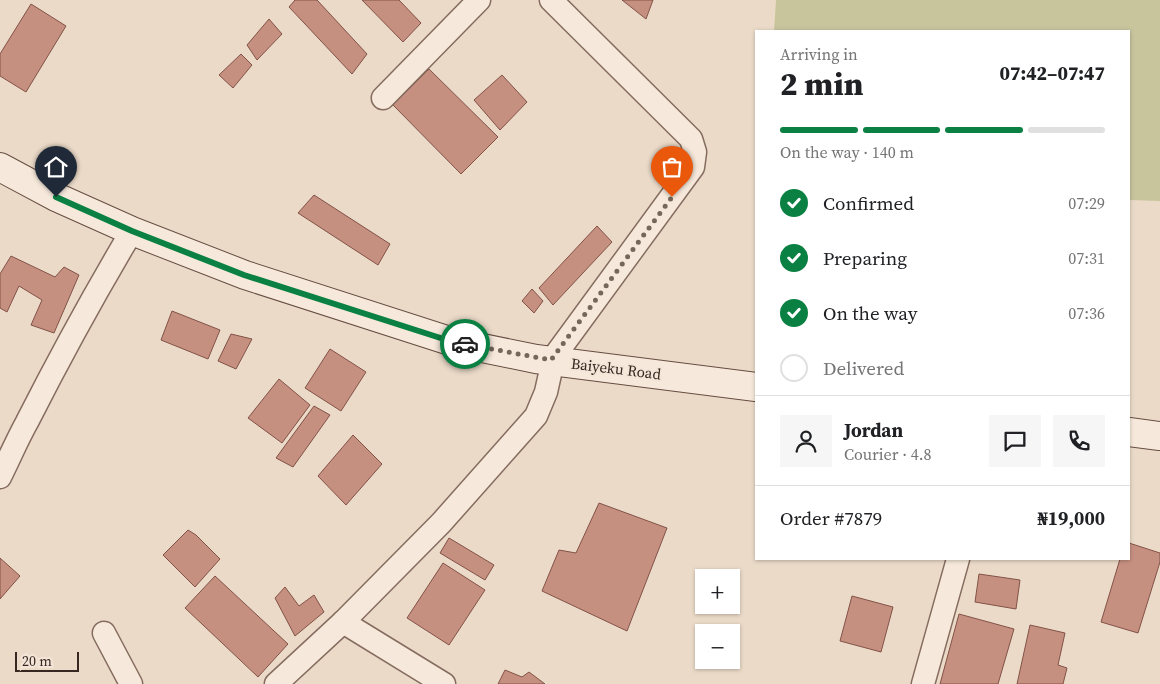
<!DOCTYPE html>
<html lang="en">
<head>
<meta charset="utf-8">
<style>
  :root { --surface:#fff; --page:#f6f6f6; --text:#202124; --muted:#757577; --line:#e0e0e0; --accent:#0b8043 }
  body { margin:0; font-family:"Source Serif 4",serif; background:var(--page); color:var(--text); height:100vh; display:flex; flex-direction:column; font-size:19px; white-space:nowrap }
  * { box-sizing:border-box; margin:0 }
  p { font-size:16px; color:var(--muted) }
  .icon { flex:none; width:28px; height:28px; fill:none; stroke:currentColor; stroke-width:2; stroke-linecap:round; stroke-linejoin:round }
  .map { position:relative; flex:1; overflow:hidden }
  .details { position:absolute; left:755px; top:30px; width:375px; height:530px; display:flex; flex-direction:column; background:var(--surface); border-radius:0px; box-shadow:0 1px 4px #0004 }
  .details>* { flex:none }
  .tools { position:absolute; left:695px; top:569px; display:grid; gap:10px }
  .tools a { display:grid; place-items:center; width:45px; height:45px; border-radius:0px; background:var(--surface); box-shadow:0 1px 4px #0004; font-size:25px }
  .scale { position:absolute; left:15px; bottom:12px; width:64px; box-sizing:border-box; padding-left:5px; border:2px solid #372721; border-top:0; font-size:14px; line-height:18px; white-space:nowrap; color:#372721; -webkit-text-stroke:4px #f3e5d7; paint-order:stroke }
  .pin { position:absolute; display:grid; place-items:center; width:42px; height:42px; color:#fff; margin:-51px -21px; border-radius:50% 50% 50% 0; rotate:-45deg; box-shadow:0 0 5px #0007 }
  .pin .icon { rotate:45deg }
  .courier { position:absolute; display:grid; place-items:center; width:50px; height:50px; margin:-25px; border:4px solid #0b8043; border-radius:50%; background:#fff; color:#222; box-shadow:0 1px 6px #0007 }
  .headline em { font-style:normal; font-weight:800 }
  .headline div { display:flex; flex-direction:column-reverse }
  .headline { display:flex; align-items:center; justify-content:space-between; height:85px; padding:0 25px }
  h1 { font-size:32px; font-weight:800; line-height:38px }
  .bar { display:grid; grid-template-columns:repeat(4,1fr); gap:8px 5px; align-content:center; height:60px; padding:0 25px }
  .bar i { height:6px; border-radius:4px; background:var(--line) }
  .bar .on { background:var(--accent) }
  .bar p { grid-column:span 4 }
  .line { display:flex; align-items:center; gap:12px; padding:0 25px; border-top:1px solid var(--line) }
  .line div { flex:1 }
  .round { display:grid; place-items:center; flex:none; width:52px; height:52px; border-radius:0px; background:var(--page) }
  ol { padding:0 25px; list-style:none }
  li { display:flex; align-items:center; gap:15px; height:55px }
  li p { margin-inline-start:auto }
  li .icon { padding:5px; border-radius:50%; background:var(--accent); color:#fff; stroke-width:4 }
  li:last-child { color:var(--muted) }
  li i { width:28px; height:28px; border:2px solid var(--line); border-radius:50% }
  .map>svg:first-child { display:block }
  .green { fill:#c8c59d }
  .building { fill:#c69081; stroke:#825247 }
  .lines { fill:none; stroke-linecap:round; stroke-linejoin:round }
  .minor-casing { stroke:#856c5f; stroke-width:25 }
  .secondary-casing { stroke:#674d42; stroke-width:30 }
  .minor { stroke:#f6e9db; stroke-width:22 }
  .secondary { stroke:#f6e9db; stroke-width:28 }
  .done { stroke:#76665b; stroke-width:5; stroke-dasharray:0 9 }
  .route { stroke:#0b8043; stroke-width:6 }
  .labels { text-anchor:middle; stroke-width:4; stroke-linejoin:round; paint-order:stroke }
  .street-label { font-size:15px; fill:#372721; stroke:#f3e5d7 }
</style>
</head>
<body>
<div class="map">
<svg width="1160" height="684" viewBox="0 0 1160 684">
  <rect width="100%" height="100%" fill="#ebdac8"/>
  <polygon class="green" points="776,0 1160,0 1160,201 1129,200 1129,31 774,31"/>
  <g class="building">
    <polygon points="295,0 317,0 367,54 352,74 289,7"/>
    <polygon points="362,0 399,0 421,23 403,42"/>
    <polygon points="622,0 653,0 646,19"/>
    <polygon points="31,4 66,26 26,92 0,76 0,54"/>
    <polygon points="269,19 282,34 257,60 247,45"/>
    <polygon points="241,54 252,65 233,88 219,75"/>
    <polygon points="429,69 498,137 461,174 393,105"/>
    <polygon points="502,75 527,102 500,130 474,100"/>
    <polygon points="314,195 390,244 378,265 298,213"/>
    <polygon points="597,226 612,242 553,305 539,288"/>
    <polygon points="11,256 55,277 64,267 79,275 54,333 31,325 42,300 19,286 7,312 0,308 0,274"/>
    <polygon points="532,289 543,301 534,313 522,301"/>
    <polygon points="172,311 220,330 208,359 161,340"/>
    <polygon points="231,334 252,339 236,369 218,361"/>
    <polygon points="330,349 366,372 341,411 305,388"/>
    <polygon points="279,379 310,405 282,443 248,418"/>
    <polygon points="314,406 330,415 293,467 276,458"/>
    <polygon points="353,435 382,464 346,505 318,476"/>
    <polygon points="599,503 667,528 627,631 542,591 559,550 576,553"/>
    <polygon points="188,530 196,535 220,559 195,587 163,555"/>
    <polygon points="449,538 494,565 485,580 440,553"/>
    <polygon points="1129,543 1160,553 1160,562 1138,633 1101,622 1120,559 1129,559"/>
    <polygon points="0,558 20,576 0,599"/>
    <polygon points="443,563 485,590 449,645 407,618"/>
    <polygon points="979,574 1020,580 1016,609 975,602"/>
    <polygon points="215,576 288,644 258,677 185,608"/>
    <polygon points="285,587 299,606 314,595 324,612 295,636 275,598"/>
    <polygon points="852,596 893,607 881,652 840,641"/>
    <polygon points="959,614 1014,629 998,684 940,684"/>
    <polygon points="1030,625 1065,633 1058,665 1067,668 1063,684 1017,684"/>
    <polygon points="505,670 522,677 529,672 545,684 498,684"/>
  </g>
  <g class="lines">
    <defs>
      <g id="minor">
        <polyline points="383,98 479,0"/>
        <path d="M0,477C9,459 17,440 27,422C60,357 95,293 132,231"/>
        <polyline points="343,622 444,684"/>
        <polyline points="104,633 131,684"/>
        <polyline points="276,684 343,622 441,523 536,416 546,392 550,374 551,361 693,167 695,152 691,139 551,0"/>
        <polyline points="923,684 958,559"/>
      </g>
      <g id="secondary">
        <polyline points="0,167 56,197 132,231 245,275 453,342 536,359 756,387"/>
        <polyline points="1129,432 1160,436"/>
      </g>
    </defs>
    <use href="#minor" class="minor-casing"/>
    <use href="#secondary" class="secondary-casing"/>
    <use href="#minor" class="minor"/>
    <use href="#secondary" class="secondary"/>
  </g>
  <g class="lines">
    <polyline class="done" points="465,344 551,360 672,197"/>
    <polyline class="route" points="56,197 132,231 244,275 453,342 465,344"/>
  </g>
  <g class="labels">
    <g class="street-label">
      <text transform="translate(616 369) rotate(7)" y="5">Baiyeku Road</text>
    </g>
  </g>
</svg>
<div class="tools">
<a>+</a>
<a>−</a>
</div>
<div class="scale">20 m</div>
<div class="pin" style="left:672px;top:197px;background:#ea580c"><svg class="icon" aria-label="bag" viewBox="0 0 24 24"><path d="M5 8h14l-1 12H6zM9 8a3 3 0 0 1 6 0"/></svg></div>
<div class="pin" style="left:56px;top:197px;background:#1f2937"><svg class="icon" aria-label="home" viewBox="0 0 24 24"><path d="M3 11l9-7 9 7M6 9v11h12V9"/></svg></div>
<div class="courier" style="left:465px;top:344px"><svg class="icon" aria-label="car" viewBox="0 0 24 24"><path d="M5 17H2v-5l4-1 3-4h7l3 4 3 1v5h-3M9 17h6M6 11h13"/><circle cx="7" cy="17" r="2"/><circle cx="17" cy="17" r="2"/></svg></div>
<section class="details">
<div class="headline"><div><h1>2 min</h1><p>Arriving in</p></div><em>07:42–07:47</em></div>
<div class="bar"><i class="on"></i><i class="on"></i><i class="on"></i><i></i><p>On the way · 140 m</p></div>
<ol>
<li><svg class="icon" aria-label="check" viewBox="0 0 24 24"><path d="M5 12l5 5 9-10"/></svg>Confirmed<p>07:29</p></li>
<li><svg class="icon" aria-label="check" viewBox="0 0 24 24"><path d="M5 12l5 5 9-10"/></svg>Preparing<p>07:31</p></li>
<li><svg class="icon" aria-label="check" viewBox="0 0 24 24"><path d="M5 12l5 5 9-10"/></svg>On the way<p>07:36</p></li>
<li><i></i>Delivered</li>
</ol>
<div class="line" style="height:90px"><a class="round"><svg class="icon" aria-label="person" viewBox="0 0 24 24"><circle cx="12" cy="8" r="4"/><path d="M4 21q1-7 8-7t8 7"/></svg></a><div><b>Jordan</b><p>Courier · 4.8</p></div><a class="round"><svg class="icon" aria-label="chat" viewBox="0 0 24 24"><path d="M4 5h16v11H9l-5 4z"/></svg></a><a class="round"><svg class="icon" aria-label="phone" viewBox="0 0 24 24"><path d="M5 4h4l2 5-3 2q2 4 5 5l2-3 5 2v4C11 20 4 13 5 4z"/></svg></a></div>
<div class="line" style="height:65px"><div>Order #7879</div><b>₦19,000</b></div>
</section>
</div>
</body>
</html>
